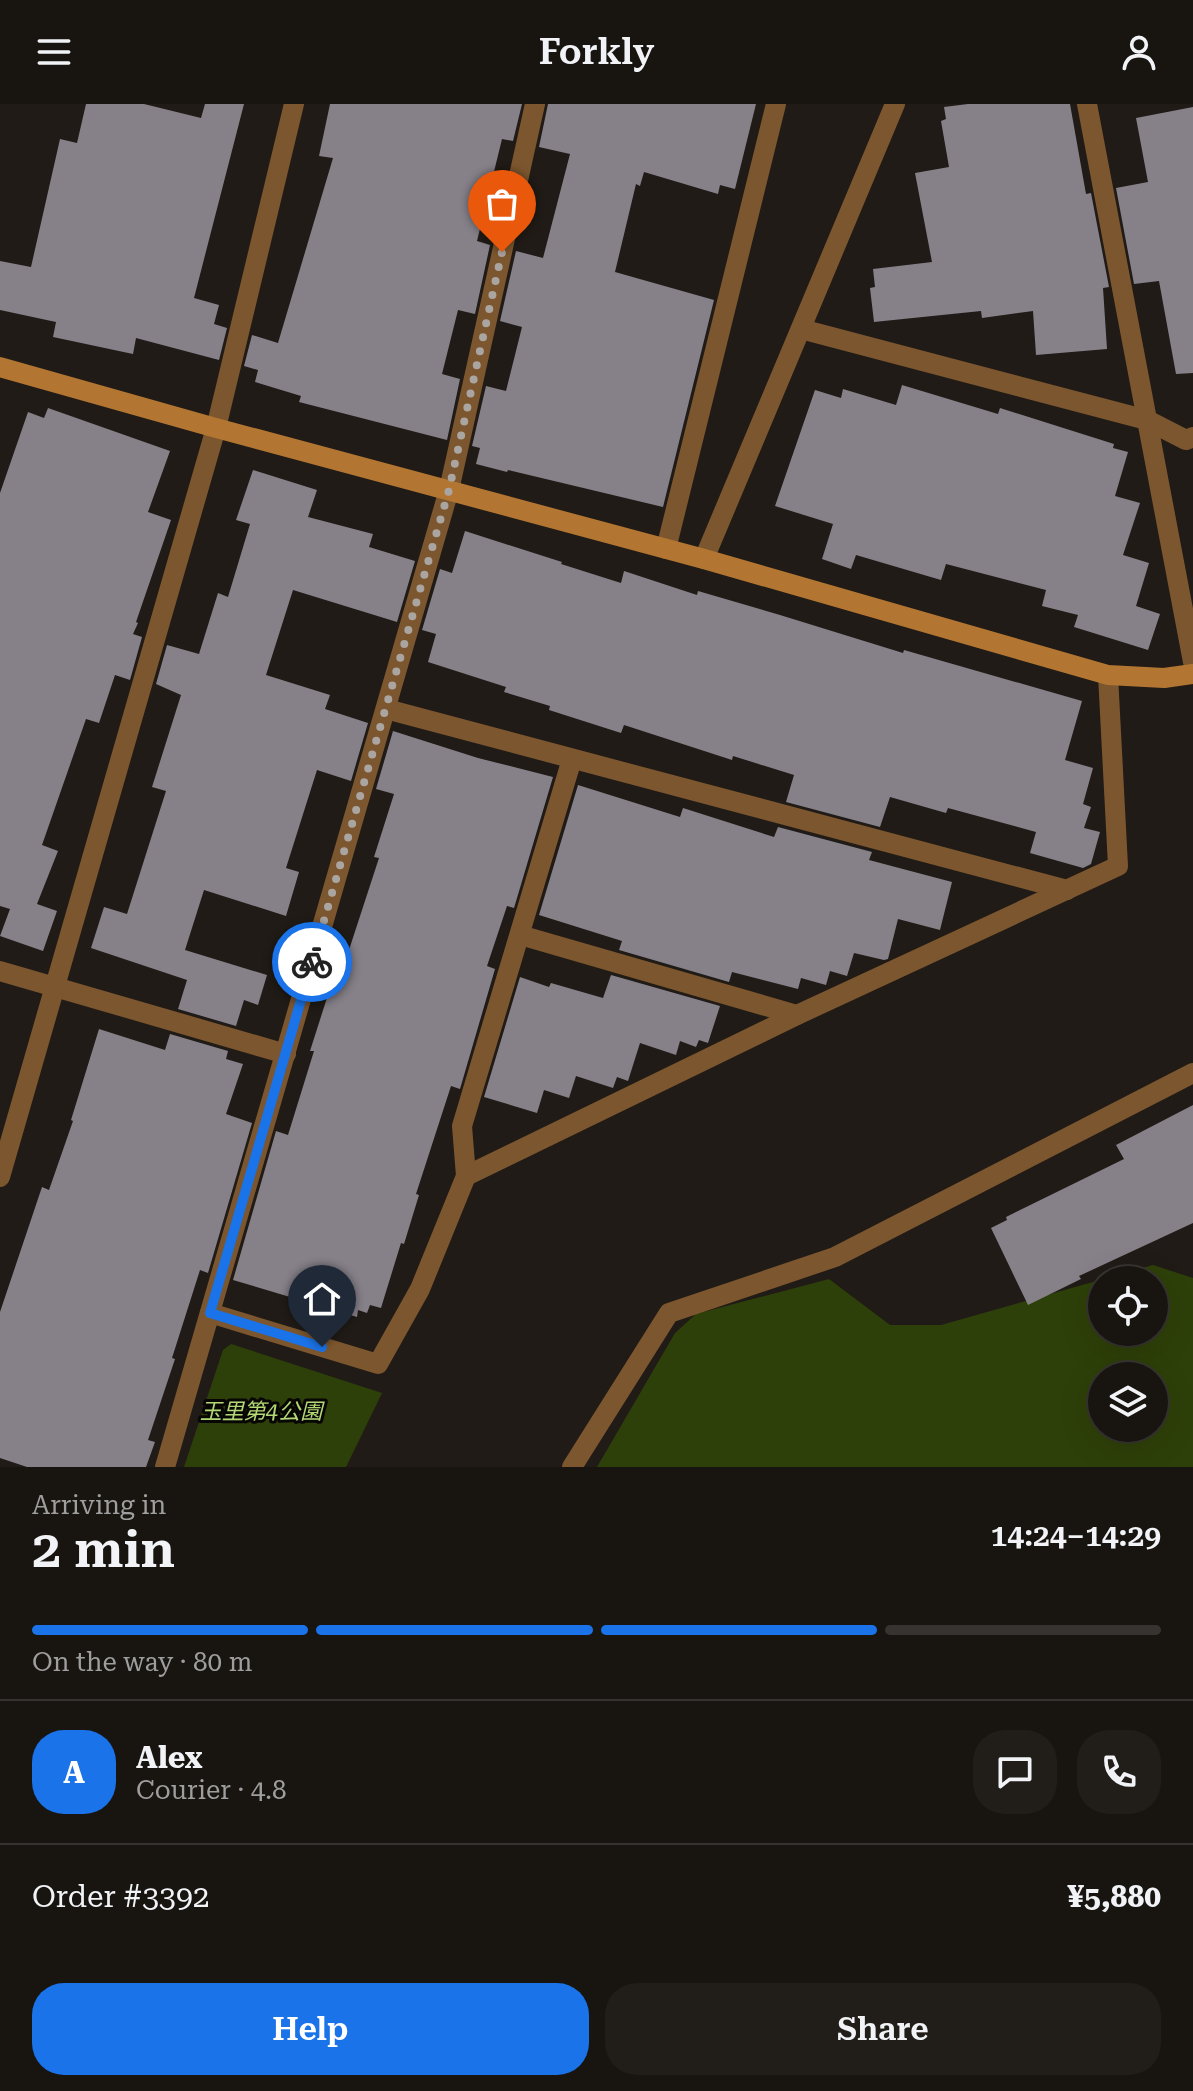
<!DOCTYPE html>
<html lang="en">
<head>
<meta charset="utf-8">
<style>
  :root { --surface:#181410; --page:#211d19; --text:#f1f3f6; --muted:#9f9e9f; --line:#363330; --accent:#1a73e8 }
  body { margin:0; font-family:"Roboto Serif","Noto Sans JP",serif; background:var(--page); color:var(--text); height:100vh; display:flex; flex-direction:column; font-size:30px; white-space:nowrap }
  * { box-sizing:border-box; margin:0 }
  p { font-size:26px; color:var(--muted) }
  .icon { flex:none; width:44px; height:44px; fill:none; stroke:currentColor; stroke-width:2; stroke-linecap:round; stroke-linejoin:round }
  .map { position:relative; height:1363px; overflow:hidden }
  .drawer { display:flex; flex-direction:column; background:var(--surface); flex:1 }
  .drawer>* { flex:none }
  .buttons { position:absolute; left:1088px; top:1162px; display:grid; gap:16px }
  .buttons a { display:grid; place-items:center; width:80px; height:80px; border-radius:50%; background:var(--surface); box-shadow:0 8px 32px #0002,0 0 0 2px var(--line); font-size:40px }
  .pin { position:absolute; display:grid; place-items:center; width:68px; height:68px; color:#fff; margin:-82px -34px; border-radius:50% 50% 50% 0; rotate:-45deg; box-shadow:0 0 8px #0007 }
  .pin .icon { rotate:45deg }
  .courier { position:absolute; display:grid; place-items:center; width:80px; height:80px; margin:-40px; border:6px solid #1a73e8; border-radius:50%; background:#fff; color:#222; box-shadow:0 2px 10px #0007 }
  .summary em { font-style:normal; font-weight:600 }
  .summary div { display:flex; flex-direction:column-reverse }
  .summary { display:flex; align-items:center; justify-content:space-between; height:136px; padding:0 32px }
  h1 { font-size:52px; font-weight:600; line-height:60px }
  .bar { display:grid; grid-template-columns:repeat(4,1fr); gap:12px 8px; align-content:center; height:96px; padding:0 32px }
  .bar i { height:10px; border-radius:6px; background:var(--line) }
  .bar .on { background:var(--accent) }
  .bar p { grid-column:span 4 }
  .line { display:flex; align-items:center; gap:20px; padding:0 32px; border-top:2px solid var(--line) }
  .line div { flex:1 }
  .round { display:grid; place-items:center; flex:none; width:84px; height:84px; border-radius:32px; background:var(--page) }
  .button { display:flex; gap:16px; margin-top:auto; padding:16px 32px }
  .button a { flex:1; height:92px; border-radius:32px; background:var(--accent); color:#fff; font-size:32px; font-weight:600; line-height:92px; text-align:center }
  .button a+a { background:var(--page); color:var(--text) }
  header { display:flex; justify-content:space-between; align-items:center; height:104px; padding:0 32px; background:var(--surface); font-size:36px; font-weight:600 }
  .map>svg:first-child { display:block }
  .green { fill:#2e4009; fill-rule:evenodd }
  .building { fill:#868189 }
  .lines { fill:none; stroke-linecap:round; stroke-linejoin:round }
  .street { stroke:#7c562e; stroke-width:20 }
  .secondary { stroke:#b37632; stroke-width:20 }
  .done { stroke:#aaa5a1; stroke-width:8; stroke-dasharray:0 14.4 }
  .route { stroke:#1a73e8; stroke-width:10 }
  .labels { text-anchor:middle; stroke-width:6; stroke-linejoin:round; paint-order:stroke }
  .park-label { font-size:22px; font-style:italic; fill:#b1d872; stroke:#080605 }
</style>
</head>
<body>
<header><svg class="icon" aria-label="menu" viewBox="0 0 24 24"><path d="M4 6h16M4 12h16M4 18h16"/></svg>Forkly<svg class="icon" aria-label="person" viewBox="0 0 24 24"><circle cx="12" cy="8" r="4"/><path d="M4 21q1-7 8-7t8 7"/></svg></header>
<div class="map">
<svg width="1193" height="1363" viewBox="0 0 1193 1363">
  <rect width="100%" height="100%" fill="#201b16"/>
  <g class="green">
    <path d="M1153,1161L1193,1174V1363H597L675,1229L696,1210L829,1175L890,1221H941ZM1102,1176H1154V1228H1102ZM1102,1272H1154V1324H1102Z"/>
    <polygon points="231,1240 382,1289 346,1363 184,1363 223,1246"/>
  </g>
  <g class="building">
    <polygon points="86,0 144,0 201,14 205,0 244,0 194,194 219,201 214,220 227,224 219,256 136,234 133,250 53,233 56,218 0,206 0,157 31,163 60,35 77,39"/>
    <polygon points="330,0 522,0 513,37 502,35 477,137 490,141 475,210 458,206 442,270 460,275 447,336 299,298 301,292 255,278 258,266 244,262 252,231 278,239 333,54 319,52"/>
    <polygon points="548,0 756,0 735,85 720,81 718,90 644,68 640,82 636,80 615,168 714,196 663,403 508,366 507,368 476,360 480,344 472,342 486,282 506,287 522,223 500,217 516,147 543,154 570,50 539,43"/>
    <polygon points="968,0 1070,0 1086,90 1091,89 1109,183 1103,184 1107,245 1036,251 1033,207 982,214 981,207 874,218 870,184 875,183 873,165 932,158 915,69 949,63 941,17 946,15 944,3"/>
    <polygon points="1193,3 1193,269 1176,270 1159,177 1134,180 1116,84 1148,78 1136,14"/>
    <polygon points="902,281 998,310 1000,304 1114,340 1113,344 1128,348 1115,392 1140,399 1123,451 1149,459 1136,502 1160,510 1148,546 1074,523 1078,511 1042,502 1046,486 946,460 941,476 856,451 851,465 822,455 833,420 775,402 815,286 841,294 843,285 896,301"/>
    <polygon points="48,304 170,347 148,408 171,416 136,518 138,519 133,530 142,533 130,576 115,571 99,619 86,615 42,741 58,747 37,800 57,807 43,847 0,832 10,805 0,802 0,389 28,308 44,314"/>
    <polygon points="253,366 317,386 308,413 373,430 369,443 415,457 397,518 293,486 266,571 330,591 325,605 368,619 351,677 317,666 286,764 299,768 286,812 204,786 185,846 267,871 258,901 244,896 236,922 178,905 187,876 91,844 104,803 127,810 166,687 152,683 181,591 156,580 167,541 199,550 218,489 228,493 250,420 236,416"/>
    <polygon points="465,427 562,458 561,460 621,479 624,467 697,491 698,487 780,511 903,549 904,546 1082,597 1065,656 1093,664 1083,700 1091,703 1084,724 1100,728 1091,760 1083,764 1030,749 1036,728 948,704 946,709 890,693 880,723 786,698 794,671 733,652 732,656 624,621 621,629 549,606 550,602 504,588 506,583 428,558 436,530 422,526 440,465 452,469"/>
    <polygon points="393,627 478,654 553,673 514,804 507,802 487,862 495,865 460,985 451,982 416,1090 419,1091 404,1140 401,1139 381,1204 370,1201 367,1209 358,1206 357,1213 233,1176 276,1027 288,1031 314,947 310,947 341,850 347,852 379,754 374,753 394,690 376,685"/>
    <polygon points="578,681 680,713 683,704 774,733 778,723 872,748 869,756 952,778 940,826 898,815 888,855 884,856 854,849 847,872 830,867 826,881 801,874 798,885 732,868 729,878 619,846 622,837 539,811"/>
    <polygon points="611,871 720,902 708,939 699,936 696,943 680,937 676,951 640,939 628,977 617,973 613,984 576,972 569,994 544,986 537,1009 484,993 520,873 549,883 551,879 603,894"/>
    <polygon points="99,925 165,946 170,930 228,947 226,955 243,960 226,1010 252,1019 208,1169 200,1166 172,1254 175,1255 148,1336 155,1338 146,1363 27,1363 0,1354 0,1208 42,1083 49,1086 73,1017 71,1016"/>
    <polygon points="1193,1001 1193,1119 1079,1172 1081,1175 1028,1201 991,1124 1007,1116 1006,1113 1124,1055 1116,1041"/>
  </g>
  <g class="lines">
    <g class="street">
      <polyline points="1087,0 1193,558"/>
      <polyline points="801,225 1147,316 1186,336 1193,333"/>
      <polyline points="666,445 776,0"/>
      <polyline points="704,455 895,0"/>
      <polyline points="386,605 1067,786"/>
      <polyline points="520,831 797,911"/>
      <polyline points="0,867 286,950"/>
      <polyline points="466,1072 797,911 1118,762 1108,571"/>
      <polyline points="0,1073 216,324 294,0"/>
      <polyline points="210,1209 378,1260 420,1185 466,1072 462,1022 572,655"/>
      <polyline points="165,1363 449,386 535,0"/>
      <polyline points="572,1363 669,1209 835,1153 1193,969"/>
    </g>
    <polyline class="secondary" points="0,263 216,324 704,455 1108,571 1164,574 1193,570"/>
  </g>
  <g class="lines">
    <polyline class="done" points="312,858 449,386 502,148"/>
    <polyline class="route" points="312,858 210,1209 322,1243"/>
  </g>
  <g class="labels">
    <g class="park-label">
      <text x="261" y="1315">玉里第4公園</text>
    </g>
  </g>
</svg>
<div class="buttons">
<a><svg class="icon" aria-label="locate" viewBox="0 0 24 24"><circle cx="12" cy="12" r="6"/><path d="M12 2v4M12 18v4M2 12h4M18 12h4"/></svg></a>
<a><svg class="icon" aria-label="layers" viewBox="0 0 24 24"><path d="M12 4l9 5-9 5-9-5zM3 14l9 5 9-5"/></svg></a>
</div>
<div class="pin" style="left:502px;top:148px;background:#ea580c"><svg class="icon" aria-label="bag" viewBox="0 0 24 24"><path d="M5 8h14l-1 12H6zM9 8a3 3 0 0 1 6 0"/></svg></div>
<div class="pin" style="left:322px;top:1243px;background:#1f2937"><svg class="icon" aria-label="home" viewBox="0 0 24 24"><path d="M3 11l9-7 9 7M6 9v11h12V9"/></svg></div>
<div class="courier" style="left:312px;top:858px"><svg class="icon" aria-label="bike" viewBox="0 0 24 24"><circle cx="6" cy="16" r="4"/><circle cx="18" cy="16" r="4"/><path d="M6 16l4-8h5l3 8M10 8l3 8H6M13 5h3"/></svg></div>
</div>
<section class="drawer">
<div class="summary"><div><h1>2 min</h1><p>Arriving in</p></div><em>14:24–14:29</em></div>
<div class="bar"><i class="on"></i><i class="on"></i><i class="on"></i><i></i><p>On the way · 80 m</p></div>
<div class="line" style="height:144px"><b class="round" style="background:var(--accent);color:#fff">A</b><div><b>Alex</b><p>Courier · 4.8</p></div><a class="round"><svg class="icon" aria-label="chat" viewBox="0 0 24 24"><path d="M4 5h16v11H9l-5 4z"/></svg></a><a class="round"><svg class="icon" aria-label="phone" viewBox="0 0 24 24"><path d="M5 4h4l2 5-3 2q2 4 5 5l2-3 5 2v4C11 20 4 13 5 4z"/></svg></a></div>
<div class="line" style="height:104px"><div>Order #3392</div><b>¥5,880</b></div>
<div class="button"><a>Help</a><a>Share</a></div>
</section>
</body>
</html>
